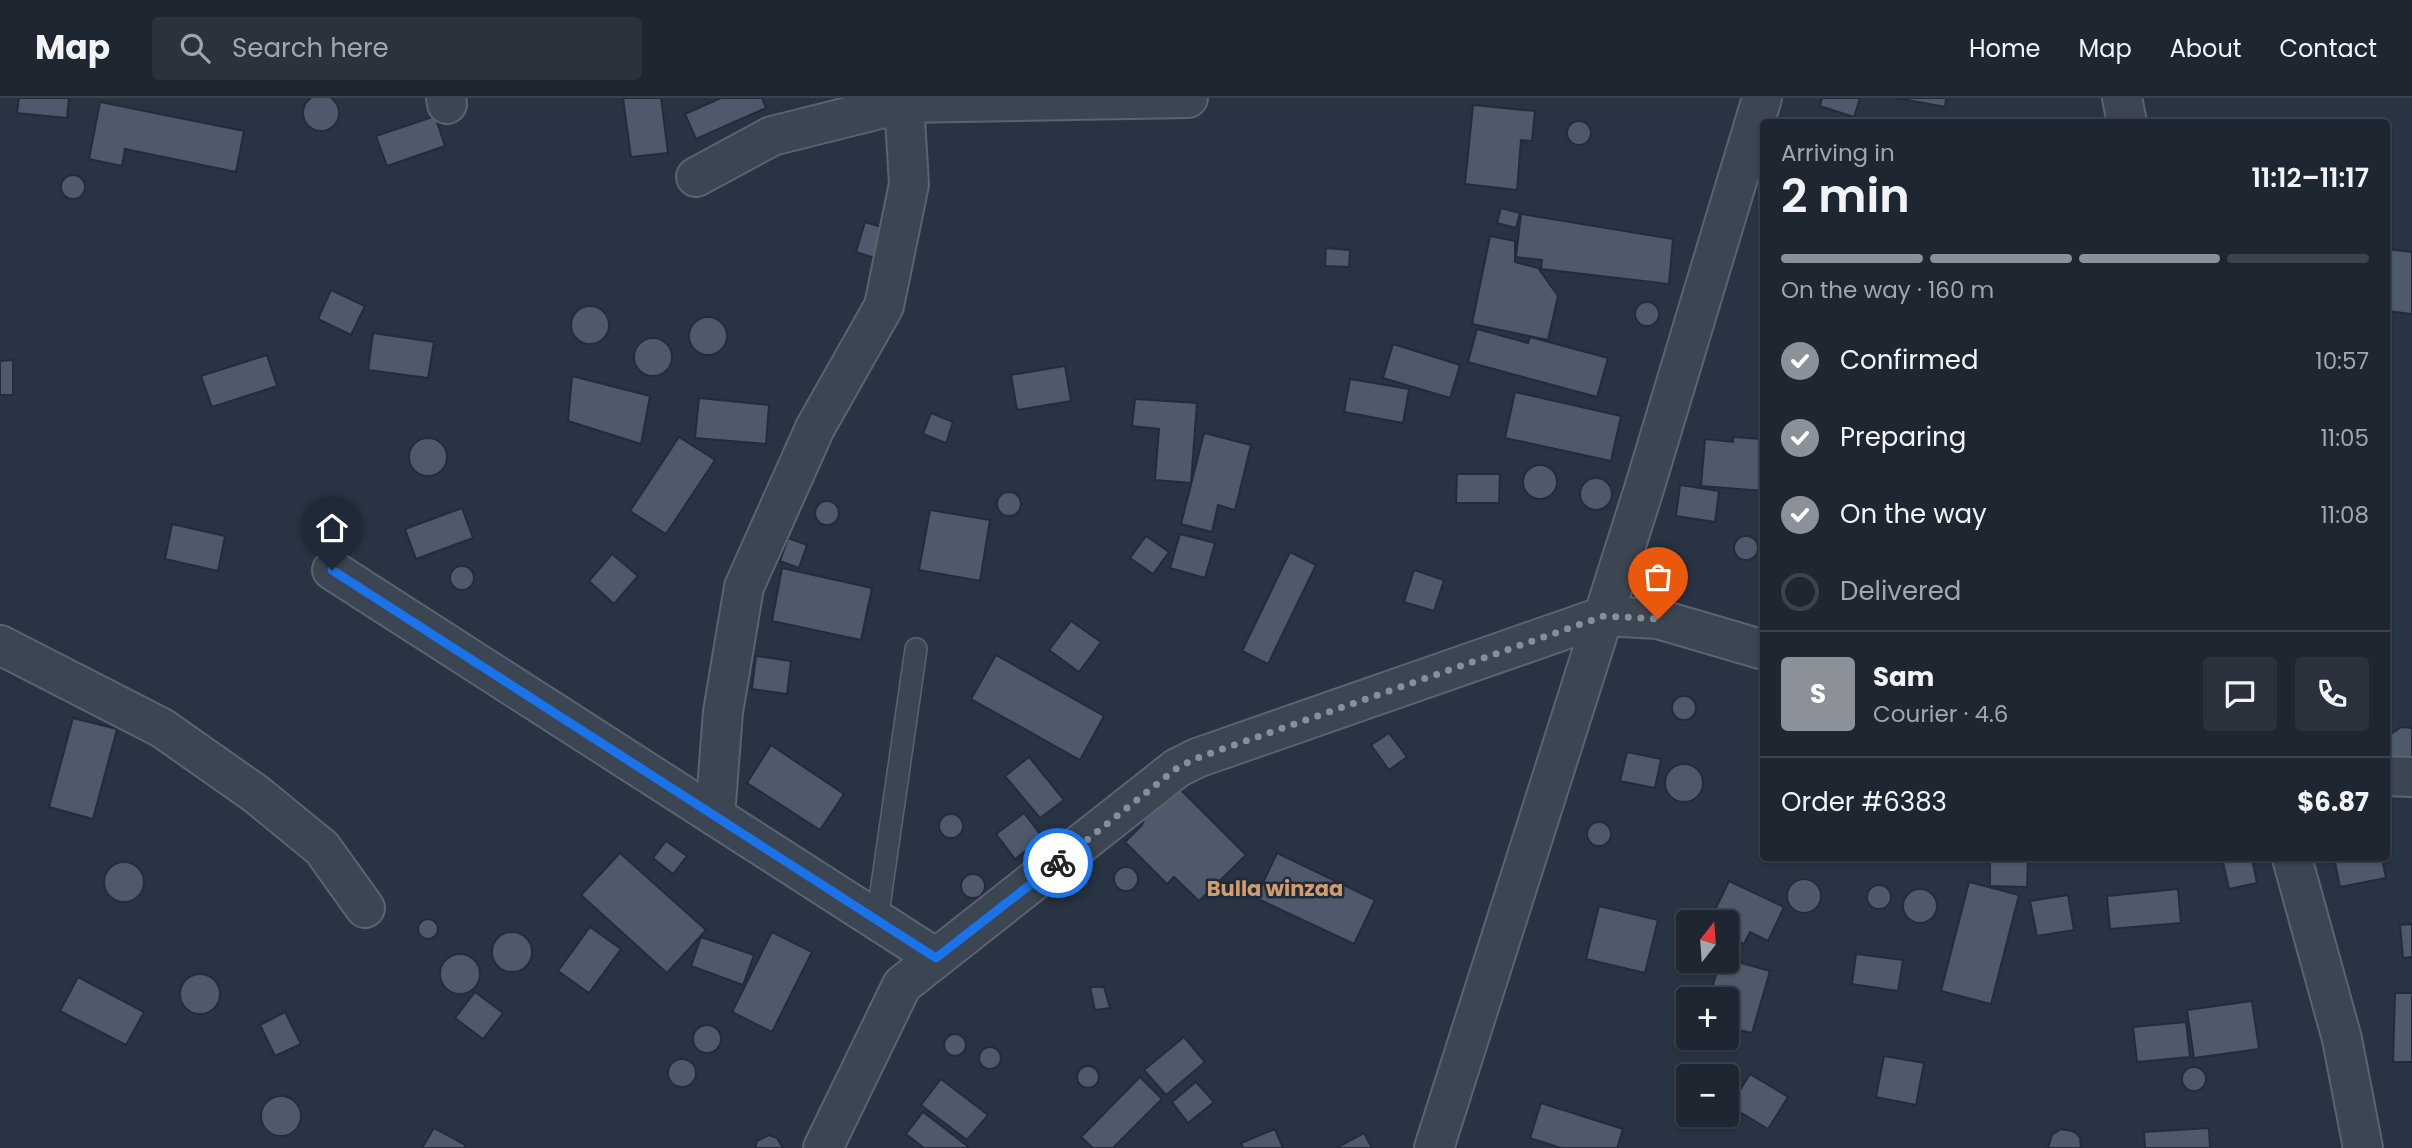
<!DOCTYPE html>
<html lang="en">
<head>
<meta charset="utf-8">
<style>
  :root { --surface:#1e2632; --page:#2b323e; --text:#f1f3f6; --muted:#a1a5ac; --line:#3c434d; --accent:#8c9099 }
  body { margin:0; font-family:Poppins,sans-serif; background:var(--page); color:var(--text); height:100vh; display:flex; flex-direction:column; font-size:26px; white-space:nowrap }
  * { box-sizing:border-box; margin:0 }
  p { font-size:23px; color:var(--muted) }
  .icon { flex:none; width:38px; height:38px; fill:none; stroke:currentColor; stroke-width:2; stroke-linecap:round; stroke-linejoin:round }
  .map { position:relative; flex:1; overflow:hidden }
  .drawer { position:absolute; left:1760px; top:21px; width:630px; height:742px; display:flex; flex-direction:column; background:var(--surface); border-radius:7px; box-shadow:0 2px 5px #0004,0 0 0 2px var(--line) }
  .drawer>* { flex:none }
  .needle { width:46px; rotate:17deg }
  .controls { position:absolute; left:1676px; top:812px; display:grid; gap:14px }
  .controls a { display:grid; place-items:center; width:63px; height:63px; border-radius:7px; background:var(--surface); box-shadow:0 2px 5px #0004,0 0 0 2px var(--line); font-size:35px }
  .pin { position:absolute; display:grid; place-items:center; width:60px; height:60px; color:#fff; margin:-72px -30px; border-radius:50% 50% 50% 0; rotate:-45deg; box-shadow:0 0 7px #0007 }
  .pin .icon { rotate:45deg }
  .courier { position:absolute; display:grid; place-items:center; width:70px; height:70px; margin:-35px; border:5px solid #1a73e8; border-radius:50%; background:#fff; color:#222; box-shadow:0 2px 9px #0007 }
  .headline em { font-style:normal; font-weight:600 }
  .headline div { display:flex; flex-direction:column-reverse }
  .headline { display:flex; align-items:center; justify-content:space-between; height:119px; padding:0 21px }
  h1 { font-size:46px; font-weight:600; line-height:52px }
  .bar { display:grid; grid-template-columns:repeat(4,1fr); gap:10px 7px; align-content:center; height:84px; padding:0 21px }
  .bar i { height:9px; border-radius:5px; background:var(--line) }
  .bar .on { background:var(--accent) }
  .bar p { grid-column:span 4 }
  .line { display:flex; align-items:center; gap:18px; padding:0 21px; border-top:2px solid var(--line) }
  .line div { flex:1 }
  .round { display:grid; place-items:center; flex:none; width:74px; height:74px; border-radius:7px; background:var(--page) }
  ol { padding:0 21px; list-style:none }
  li { display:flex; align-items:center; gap:21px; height:77px }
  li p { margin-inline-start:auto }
  li .icon { padding:7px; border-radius:50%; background:var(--accent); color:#fff; stroke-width:4 }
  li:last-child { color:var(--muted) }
  li i { width:38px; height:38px; border:4px solid var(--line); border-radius:50% }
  header { display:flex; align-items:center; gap:42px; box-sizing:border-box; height:98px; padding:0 35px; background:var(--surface); border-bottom:2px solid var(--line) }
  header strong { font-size:33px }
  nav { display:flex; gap:38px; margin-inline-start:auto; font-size:24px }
  .search { width:490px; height:63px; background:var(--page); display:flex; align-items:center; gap:18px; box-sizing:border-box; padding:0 24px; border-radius:7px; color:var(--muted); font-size:26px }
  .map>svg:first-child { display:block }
  .building { fill:#4e5a6c; stroke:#232c3a; stroke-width:2 }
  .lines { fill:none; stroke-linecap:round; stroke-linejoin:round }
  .service-casing { stroke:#5a6370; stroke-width:24 }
  .minor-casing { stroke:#5a6370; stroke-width:42 }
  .service { stroke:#3c4552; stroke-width:21 }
  .minor { stroke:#3c4552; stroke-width:38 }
  .done { stroke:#868f9c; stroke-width:7; stroke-dasharray:0 12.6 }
  .route { stroke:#1a73e8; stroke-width:9 }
  .labels { text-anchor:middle; stroke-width:5; stroke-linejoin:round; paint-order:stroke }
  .quarter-label { font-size:21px; font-weight:bold; fill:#d49c6c; stroke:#212a38 }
</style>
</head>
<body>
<header>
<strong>Map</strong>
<div class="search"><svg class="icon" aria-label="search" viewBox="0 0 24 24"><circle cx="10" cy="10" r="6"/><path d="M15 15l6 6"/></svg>Search here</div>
<nav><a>Home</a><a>Map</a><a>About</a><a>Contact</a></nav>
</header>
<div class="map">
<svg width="2412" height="1050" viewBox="0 0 2412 1050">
  <rect width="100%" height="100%" fill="#283343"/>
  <g class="building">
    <circle cx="321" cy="15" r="18"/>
    <polygon points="19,0 69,0 67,20 17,15"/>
    <polygon points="623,0 661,0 668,55 631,59"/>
    <polygon points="721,0 762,0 766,10 696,41 685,16"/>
    <polygon points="1822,0 1860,0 1854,19 1820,8"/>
    <polygon points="1897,0 1946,0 1945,9"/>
    <polygon points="100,4 244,33 236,74 125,51 122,68 89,61"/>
    <polygon points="1473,7 1535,13 1532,43 1521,42 1517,92 1465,86"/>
    <polygon points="435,18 445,48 387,68 376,38"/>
    <circle cx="1579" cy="35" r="12"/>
    <circle cx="73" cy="89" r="12"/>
    <polygon points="1501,110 1520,115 1516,130 1497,125"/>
    <polygon points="1521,116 1673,141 1669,186 1541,171 1542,162 1516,159"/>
    <polygon points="865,124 888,131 878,161 856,154"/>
    <polygon points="1490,138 1515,143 1515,164 1538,170 1558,198 1548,242 1472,226"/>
    <polygon points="1326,150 1350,152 1349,169 1325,168"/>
    <polygon points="2387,151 2412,154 2412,216 2387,213"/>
    <polygon points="331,192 365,208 351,237 318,221"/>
    <circle cx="1647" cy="216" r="12"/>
    <circle cx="590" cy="227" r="19"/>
    <circle cx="708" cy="238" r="19"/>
    <polygon points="1477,231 1528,245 1530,239 1608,260 1597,299 1468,264"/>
    <polygon points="373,235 434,244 428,280 368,272"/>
    <circle cx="653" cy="259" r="19"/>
    <polygon points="1393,246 1460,267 1450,300 1383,280"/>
    <polygon points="267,257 277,288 212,309 201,278"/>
    <polygon points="13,262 13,297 0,297 0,263"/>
    <polygon points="1065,268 1071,303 1017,312 1011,277"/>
    <polygon points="572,278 650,298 641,346 568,323"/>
    <polygon points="1350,281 1409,291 1403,325 1344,314"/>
    <polygon points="1515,294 1621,318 1611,363 1505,340"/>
    <polygon points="1764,296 1764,393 1701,388 1705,341 1733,344 1733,339 1760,341"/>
    <polygon points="699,300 769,307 766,346 695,340"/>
    <polygon points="1135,301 1197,305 1191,385 1155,382 1159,331 1132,328"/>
    <polygon points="931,315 953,324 946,345 923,336"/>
    <polygon points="1204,335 1251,347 1235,412 1218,407 1212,434 1181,426"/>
    <polygon points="679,339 715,362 666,436 630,413"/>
    <circle cx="428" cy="359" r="19"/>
    <circle cx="1540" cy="384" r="17"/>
    <polygon points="1457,376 1500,376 1499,405 1456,405"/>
    <circle cx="1596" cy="396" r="16"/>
    <polygon points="1680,387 1719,393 1715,424 1676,418"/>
    <circle cx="1009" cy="406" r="12"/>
    <circle cx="827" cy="415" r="12"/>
    <polygon points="462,410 473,440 416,461 405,431"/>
    <polygon points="930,412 990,422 980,483 919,472"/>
    <polygon points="172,426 225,438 218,473 165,461"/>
    <polygon points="1180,436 1215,445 1205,480 1170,470"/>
    <polygon points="1146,438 1169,454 1153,476 1130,460"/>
    <circle cx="1746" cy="450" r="12"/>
    <polygon points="788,440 807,447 799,470 780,463"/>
    <polygon points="1290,454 1316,467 1268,566 1242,553"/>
    <polygon points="612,456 638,478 614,506 589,483"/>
    <circle cx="462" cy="480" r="12"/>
    <polygon points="782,470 872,490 861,542 772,523"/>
    <polygon points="1414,472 1444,482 1434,513 1404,504"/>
    <polygon points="1071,523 1101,544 1079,574 1049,552"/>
    <polygon points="996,557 1104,618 1080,662 971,601"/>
    <polygon points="756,558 791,563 787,596 752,591"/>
    <circle cx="1684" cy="610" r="12"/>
    <polygon points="73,620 117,631 93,721 49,709"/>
    <polygon points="2401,629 2412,630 2412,667 2390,659 2387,654 2387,647 2391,636"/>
    <polygon points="1389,635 1407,659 1389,672 1371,647"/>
    <polygon points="771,647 844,696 820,732 747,685"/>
    <polygon points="1627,654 1661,661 1655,690 1620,683"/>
    <polygon points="1029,659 1064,702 1040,720 1005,678"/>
    <circle cx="1684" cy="685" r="19"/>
    <polygon points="1177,688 1246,757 1199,803 1174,779 1167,786 1125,744 1142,727 1144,721"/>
    <polygon points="1024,715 1043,740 1015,761 996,736"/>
    <circle cx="951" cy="728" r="12"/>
    <circle cx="1599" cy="736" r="12"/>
    <polygon points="666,743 687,758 673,776 653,760"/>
    <polygon points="620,755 706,832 667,875 581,797"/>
    <polygon points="1277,755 1375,802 1354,846 1256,800"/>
    <polygon points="1990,760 2028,760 2027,789 1990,788"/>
    <polygon points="2252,760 2257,785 2229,791 2223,764"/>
    <polygon points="2334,760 2382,760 2386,780 2340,789"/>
    <circle cx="124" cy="784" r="20"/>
    <circle cx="1126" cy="781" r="12"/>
    <circle cx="973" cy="788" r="12"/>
    <circle cx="1804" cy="798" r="17"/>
    <polygon points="1729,783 1784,809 1768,843 1750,834 1744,846 1727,839 1733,825 1713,816"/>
    <polygon points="1969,784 2019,797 1991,906 1941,893"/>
    <circle cx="1879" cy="799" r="12"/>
    <polygon points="2178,791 2181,825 2110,831 2107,798"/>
    <circle cx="1920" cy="808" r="17"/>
    <polygon points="2068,797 2074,832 2037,838 2030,803"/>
    <polygon points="1599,808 1658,822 1645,875 1586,861"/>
    <circle cx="428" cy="831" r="10"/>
    <polygon points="2412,826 2412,859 2403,860 2400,827"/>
    <polygon points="590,829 621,851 589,895 558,873"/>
    <polygon points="772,834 812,854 772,934 732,914"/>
    <circle cx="512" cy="854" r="20"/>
    <polygon points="701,839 754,857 743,887 691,868"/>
    <polygon points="1856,856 1903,862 1898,893 1852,886"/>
    <circle cx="460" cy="876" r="20"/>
    <polygon points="1727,861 1770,873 1752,935 1727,929 1727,901 1709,901 1720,863"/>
    <circle cx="200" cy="896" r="20"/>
    <polygon points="78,879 144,914 126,947 60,913"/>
    <polygon points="1090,889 1104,889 1110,910 1095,912"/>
    <polygon points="475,894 503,915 483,941 455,920"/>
    <polygon points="2395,895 2412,895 2412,964 2393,964"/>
    <polygon points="2252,903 2259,951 2194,960 2187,912"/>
    <polygon points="285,914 301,946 275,958 260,927"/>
    <polygon points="2186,924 2190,959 2137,964 2133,929"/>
    <circle cx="707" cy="941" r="14"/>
    <circle cx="955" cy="947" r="11"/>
    <polygon points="1184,939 1205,964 1166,997 1144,972"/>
    <circle cx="990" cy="960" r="11"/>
    <polygon points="1884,958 1924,965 1916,1007 1876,999"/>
    <circle cx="682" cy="975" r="14"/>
    <circle cx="1088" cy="979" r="11"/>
    <circle cx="2194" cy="981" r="12"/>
    <polygon points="1750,976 1788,999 1768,1031 1730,1008"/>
    <polygon points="1140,979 1162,1001 1113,1050 1093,1050 1081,1039"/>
    <polygon points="941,981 988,1017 967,1042 921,1007"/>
    <polygon points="1196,984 1214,1004 1188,1025 1172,1004"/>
    <circle cx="281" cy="1018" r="20"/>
    <polygon points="1541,1005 1623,1031 1617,1050 1561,1050 1530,1040"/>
    <polygon points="923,1014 970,1050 924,1050 906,1036"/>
    <polygon points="434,1030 466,1047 464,1050 422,1050"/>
    <polygon points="2209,1030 2210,1050 2145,1050 2144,1034"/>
    <polygon points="1275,1031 1283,1050 1243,1050 1241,1045"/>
    <polygon points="2061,1031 2072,1033 2077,1036 2080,1040 2081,1050 2048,1050 2052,1037"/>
    <polygon points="1364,1035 1372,1050 1336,1050"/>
    <polygon points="769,1037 777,1040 783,1050 755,1050 757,1043"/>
  </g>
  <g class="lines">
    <defs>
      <polyline id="service" points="877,822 916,551"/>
      <g id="minor">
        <polyline points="446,0 447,6"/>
        <polyline points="2122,0 2127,24"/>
        <polyline points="904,5 1188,0"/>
        <polyline points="696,79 772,38 904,5 909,86 884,208 815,330 744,489 723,614 715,718"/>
        <polyline points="332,472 936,860"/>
        <polyline points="0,547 162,630 256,696 322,750 365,810"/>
        <polyline points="2387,678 2412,679"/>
        <polyline points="2292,760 2342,941 2363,1050"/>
        <polyline points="823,1050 902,887 1177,670 1197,660 1604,518 1658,521 1764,552"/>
        <polyline points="1434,1050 1644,391 1762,0"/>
      </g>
    </defs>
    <use href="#service" class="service-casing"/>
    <use href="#minor" class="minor-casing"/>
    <use href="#service" class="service"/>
    <use href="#minor" class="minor"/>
  </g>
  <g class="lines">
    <polyline class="done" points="1058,765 1177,670 1197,660 1604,518 1658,521"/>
    <polyline class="route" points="332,472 936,860 1058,765"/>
  </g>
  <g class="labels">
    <g class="quarter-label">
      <text x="1275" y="798">Bulla winzaa</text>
    </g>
  </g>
</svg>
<div class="controls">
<a><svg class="needle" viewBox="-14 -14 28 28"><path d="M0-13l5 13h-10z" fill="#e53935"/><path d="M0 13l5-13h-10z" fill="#a1a5ac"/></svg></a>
<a>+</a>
<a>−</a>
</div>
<div class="pin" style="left:1658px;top:521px;background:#ea580c"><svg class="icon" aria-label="bag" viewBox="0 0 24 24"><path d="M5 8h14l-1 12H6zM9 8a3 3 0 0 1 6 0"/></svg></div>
<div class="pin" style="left:332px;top:472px;background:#1f2937"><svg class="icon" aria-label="home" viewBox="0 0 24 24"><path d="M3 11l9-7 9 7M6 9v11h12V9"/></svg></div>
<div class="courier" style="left:1058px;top:765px"><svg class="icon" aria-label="bike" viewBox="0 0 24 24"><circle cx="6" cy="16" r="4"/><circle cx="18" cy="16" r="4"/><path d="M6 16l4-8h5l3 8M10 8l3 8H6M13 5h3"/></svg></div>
<section class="drawer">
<div class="headline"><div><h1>2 min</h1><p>Arriving in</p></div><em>11:12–11:17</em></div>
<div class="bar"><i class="on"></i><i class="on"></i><i class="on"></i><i></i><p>On the way · 160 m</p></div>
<ol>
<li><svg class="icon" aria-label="check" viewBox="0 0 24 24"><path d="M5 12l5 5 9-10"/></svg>Confirmed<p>10:57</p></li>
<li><svg class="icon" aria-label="check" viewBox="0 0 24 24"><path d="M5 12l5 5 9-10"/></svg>Preparing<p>11:05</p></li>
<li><svg class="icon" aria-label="check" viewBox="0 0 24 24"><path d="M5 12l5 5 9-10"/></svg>On the way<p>11:08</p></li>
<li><i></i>Delivered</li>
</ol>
<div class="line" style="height:126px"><b class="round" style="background:var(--accent);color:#fff">S</b><div><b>Sam</b><p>Courier · 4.6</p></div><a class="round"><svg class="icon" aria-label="chat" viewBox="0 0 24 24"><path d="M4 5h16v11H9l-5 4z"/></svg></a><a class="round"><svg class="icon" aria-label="phone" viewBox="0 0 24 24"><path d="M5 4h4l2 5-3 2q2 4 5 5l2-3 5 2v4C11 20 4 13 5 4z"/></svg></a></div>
<div class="line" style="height:91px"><div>Order #6383</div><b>$6.87</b></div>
</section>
</div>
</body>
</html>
